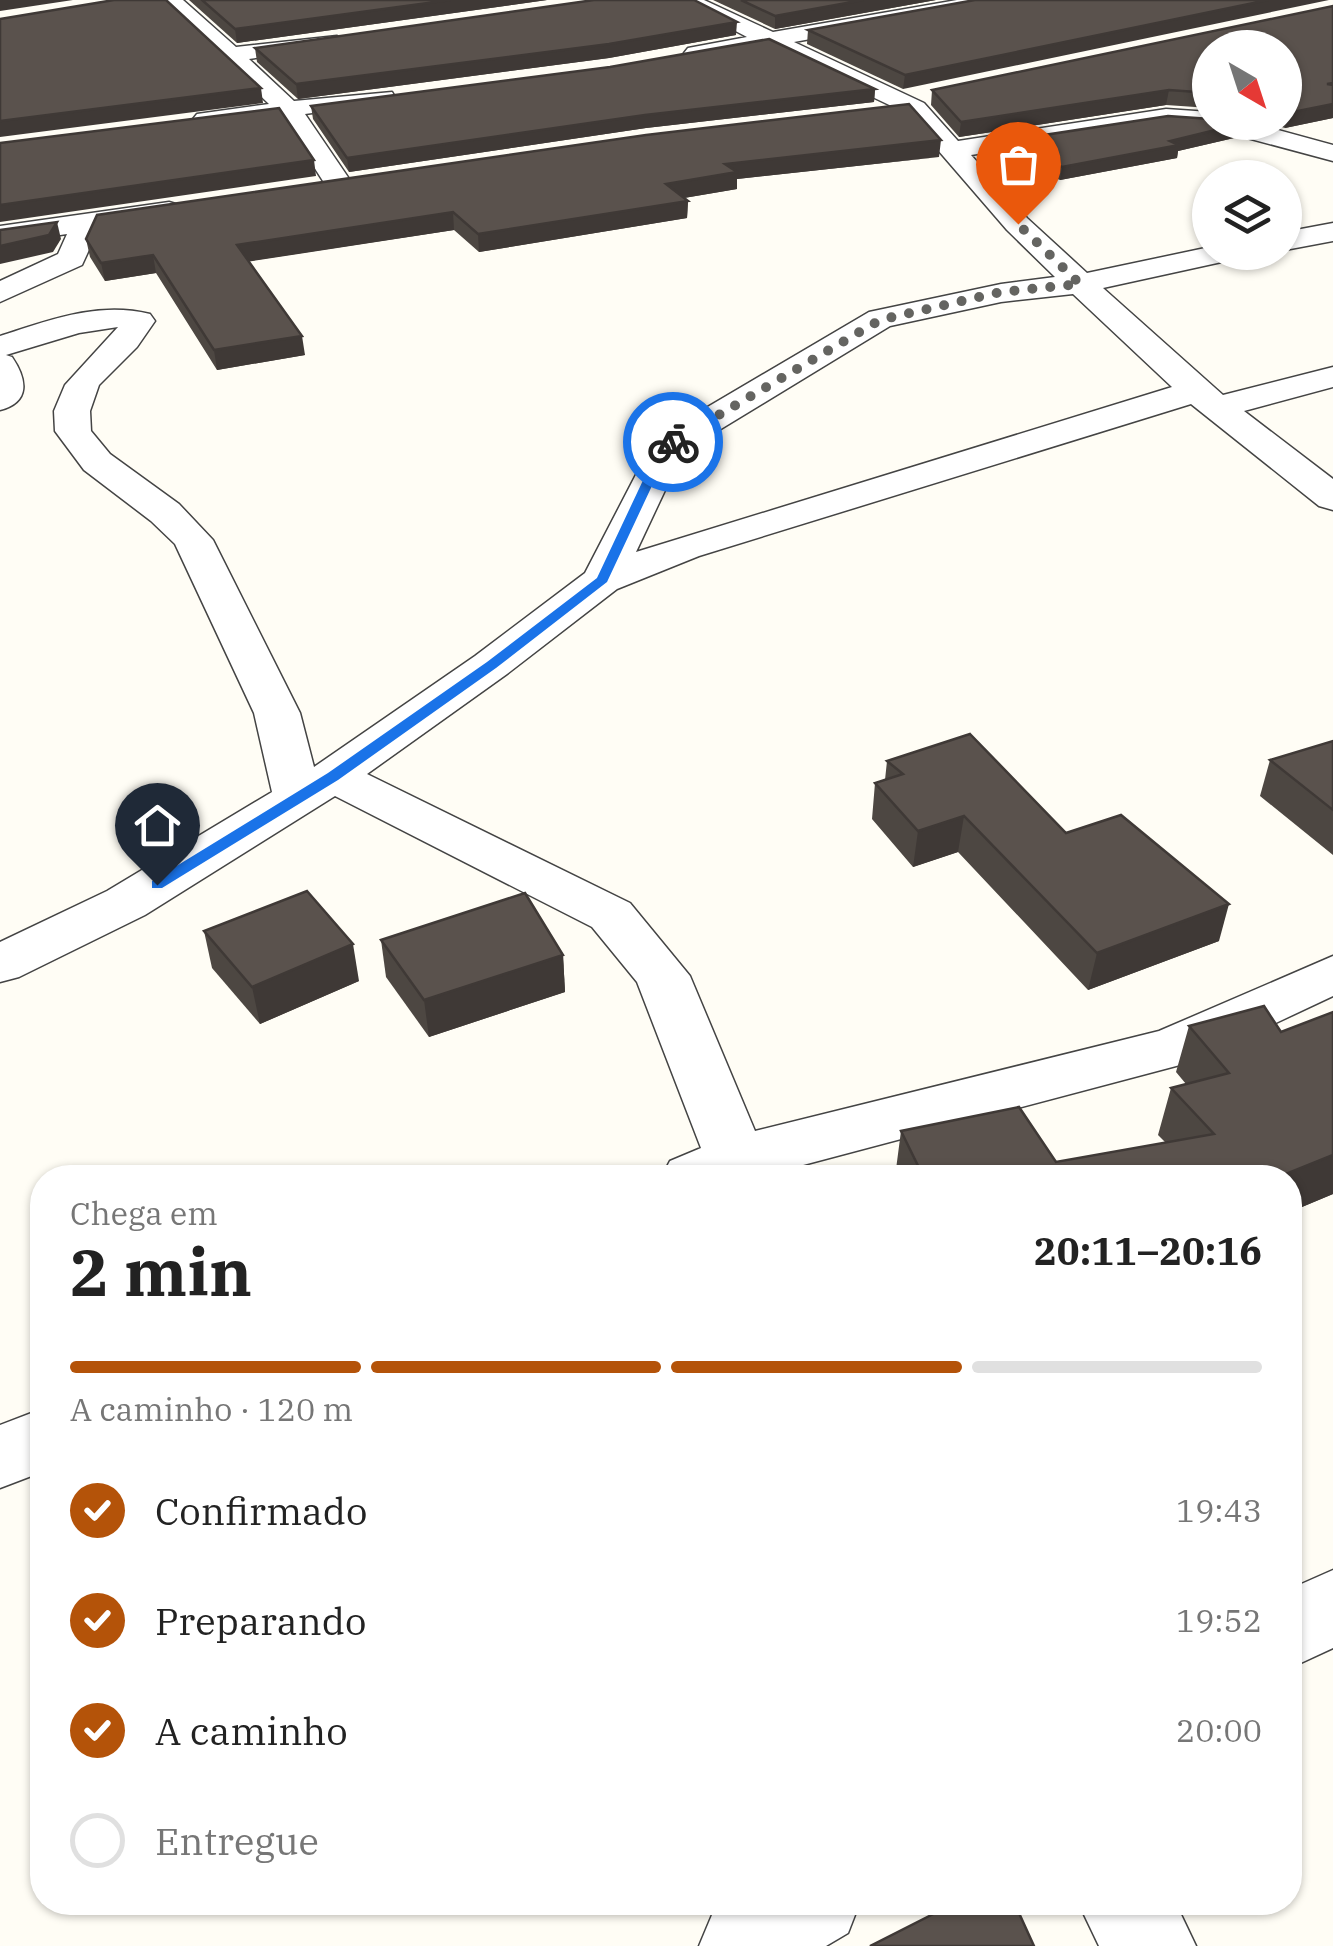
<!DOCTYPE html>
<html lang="pt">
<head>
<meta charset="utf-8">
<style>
  :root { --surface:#fff; --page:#f2f2f2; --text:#222; --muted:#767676; --line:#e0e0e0; --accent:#b45309 }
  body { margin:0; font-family:"IBM Plex Serif",serif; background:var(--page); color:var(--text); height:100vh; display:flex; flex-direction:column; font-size:38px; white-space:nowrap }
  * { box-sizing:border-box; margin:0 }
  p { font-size:32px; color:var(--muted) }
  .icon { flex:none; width:55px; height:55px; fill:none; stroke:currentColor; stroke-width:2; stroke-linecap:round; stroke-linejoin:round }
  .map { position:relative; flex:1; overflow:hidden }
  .panel { position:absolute; left:30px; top:1165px; width:1272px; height:750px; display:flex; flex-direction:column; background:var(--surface); border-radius:40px; box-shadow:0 2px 8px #0004 }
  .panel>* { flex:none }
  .needle { width:65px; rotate:141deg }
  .buttons { position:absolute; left:1192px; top:30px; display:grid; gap:20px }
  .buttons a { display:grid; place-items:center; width:110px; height:110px; border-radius:50%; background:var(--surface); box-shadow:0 2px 8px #0004; font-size:50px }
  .pin { position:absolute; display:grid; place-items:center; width:85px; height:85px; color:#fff; margin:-102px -42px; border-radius:50% 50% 50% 0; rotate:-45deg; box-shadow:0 0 10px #0007 }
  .pin .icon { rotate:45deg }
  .courier { position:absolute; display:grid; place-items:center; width:100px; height:100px; margin:-50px; border:8px solid #1a73e8; border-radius:50%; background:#fff; color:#222; box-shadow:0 2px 12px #0007 }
  .headline em { font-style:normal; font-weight:800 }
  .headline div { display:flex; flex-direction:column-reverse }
  .headline { display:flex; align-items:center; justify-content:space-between; height:170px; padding:0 40px }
  h1 { font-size:65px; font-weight:800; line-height:75px }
  .bar { display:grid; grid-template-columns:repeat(4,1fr); gap:15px 10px; align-content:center; height:120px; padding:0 40px }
  .bar i { height:12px; border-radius:8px; background:var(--line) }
  .bar .current { background:var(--accent) }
  .bar p { grid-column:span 4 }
  ol { padding:0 40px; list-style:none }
  li { display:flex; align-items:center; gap:30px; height:110px }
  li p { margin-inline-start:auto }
  li .icon { padding:10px; border-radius:50%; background:var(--accent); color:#fff; stroke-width:4 }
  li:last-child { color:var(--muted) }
  li i { width:55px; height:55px; border:5px solid var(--line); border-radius:50% }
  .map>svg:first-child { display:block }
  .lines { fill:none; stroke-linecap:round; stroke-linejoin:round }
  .minor-casing { stroke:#444; stroke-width:3 }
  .minor { fill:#fff; fill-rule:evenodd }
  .wall { fill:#4d4742 }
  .shaded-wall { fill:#3f3936 }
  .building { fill:#5a524d; stroke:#3f3936; stroke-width:2.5 }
  .route { fill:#1a73e8 }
  .done { stroke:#646461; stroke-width:10; stroke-dasharray:0 18 }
</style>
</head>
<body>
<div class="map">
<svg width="1333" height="1946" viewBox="0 0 1333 1946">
  <rect width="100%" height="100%" fill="#fffdf5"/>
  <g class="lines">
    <defs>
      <g id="minor">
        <polygon points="160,0 183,0 236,47 337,36 340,41 337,46 249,59 294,101 392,92 395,97 392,102 305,114 354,186 350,192 330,192 282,117 197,124 193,119 197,114 269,104"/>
        <path d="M676,0H704L773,32L957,0H1004L993,6L794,42L924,103L958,141L1166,109L1210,112V122H1249L1333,145V161L1210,128L1166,125L971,155L1027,218L1087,273L1210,247V252H1244L1240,258L1103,288L1223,395L1333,367V387L1244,411L1333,479V510L1319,506L1191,404L699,556L617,589L507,674L367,774L630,903L690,976L755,1131L1159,1031L1333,956V996L1195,1061L773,1173L775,1178H661L670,1161L701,1148L637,982L592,927L335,796L145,915L19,977L0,982V942L107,891L272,792L254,713L175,544L151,521L84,470L55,431L54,411L65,385L118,327L79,333L6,355L12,357C27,379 31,402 0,410V336C50,320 98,301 150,314L155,321L137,347L99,385L90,411L91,431L110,454L179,504L213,540L300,713L314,767L475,656L585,573L655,438L869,312L1001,284L1055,277L1007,230L906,113L768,47L696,60L688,58L684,53L688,48L747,37ZM1073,294L1172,387L636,552L683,452L890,326L1001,302Z"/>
        <polygon points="169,202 179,205 183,211 179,217 98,230 82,265 0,302 0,281 58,254 67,234 0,244 0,226"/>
        <polygon points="1333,223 1333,241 1285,250 1285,232"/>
        <polygon points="42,1409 42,1472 0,1488 0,1425"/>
        <polygon points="1333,1570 1333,1648 1290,1668 1290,1589"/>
        <polygon points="732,1902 860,1902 848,1933 826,1946 699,1946 712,1915"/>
        <polygon points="1078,1902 1175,1902 1196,1946 1099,1946"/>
      </g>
    </defs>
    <use href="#minor" class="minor-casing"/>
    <use href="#minor" class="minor"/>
  </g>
  <g class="wall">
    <polygon points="189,0 547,0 237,43"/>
    <polygon points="713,0 936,0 775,29"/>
    <polygon points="975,0 903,89 807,44 808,30"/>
    <polygon points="1333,6 1333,118 1285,128 1265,122 1285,122 1285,48 1210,48 1210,108 1166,105 959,137 931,105 932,90"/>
    <polygon points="736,35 609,58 298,99 257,62 255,48"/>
    <polygon points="610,67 875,89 874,102 646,128 349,172 313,119 311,106"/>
    <polygon points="1236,125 1234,138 1178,151 1177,158 1060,180 997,155 999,142"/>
    <polygon points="939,157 737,179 737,189 684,198 688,201 687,218 479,252 454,230 249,261 305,355 217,370 156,273 105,281 90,257 86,239"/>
    <polygon points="1333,741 1333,855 1260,796 1270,760"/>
    <polygon points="887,761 1066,833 1219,941 1088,990 958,852 913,867 872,819 875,783 885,780"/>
    <polygon points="204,931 359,981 260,1024 212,968"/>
    <polygon points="381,940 563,955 565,992 429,1037 386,977"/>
    <polygon points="1333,1012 1333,1194 1290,1212 1290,1178 895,1177 901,1131 1056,1162 1166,1143 1158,1135 1171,1088 1186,1084 1176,1072 1189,1026 1281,1032"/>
  </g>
  <g class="shaded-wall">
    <polygon points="0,0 73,0 0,11"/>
    <polygon points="450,0 547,0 237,43 235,29"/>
    <polygon points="863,0 936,0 775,29 775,16"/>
    <polygon points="1268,0 1329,0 903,89 905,75"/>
    <polygon points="737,22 736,35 609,58 298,99 296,84"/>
    <polygon points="261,88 263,103 0,137 0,121"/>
    <polygon points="875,89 874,102 646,128 349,172 347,158 645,115"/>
    <polygon points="1169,90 1166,105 959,137 961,122"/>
    <polygon points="1333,104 1333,118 1285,128 1288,113"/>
    <polygon points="1236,125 1234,138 1178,151 1177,158 1060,180 1062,167"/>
    <polygon points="941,140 939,157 737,179 737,189 666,201 666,184 725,164"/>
    <polygon points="314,160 316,176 0,222 0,205"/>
    <polygon points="688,201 687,218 479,252 478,234"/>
    <polygon points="453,212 454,230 240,263 237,245"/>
    <polygon points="57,222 61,239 53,252 0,264 0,246"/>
    <polygon points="153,255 156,273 105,281 101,263"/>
    <polygon points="302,336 305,355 217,370 214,350"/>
    <polygon points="964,816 958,852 913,867 918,831"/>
    <polygon points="1229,904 1219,941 1088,990 1097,953"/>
    <polygon points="353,944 359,981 260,1024 252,987"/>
    <polygon points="563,955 565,992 429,1037 424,1000"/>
    <polygon points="1333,1155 1333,1194 1290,1212 1290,1178 1276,1178"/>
  </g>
  <g class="building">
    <polygon points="114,0 166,0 261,88 0,121 0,19"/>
    <polygon points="202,0 450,0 235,29"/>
    <polygon points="594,0 694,0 737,22 609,44 296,84 255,48"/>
    <polygon points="741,0 863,0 775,16"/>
    <polygon points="975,0 1268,0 905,75 808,30"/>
    <polygon points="1333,6 1333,83 1327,84 1333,85 1333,104 1288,113 1285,112 1285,48 1210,48 1210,93 1169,90 961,122 932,90"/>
    <polygon points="769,39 875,89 645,115 347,158 311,106 610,67"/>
    <polygon points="909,104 941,140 725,164 737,172 666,184 688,201 478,234 453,212 237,245 302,336 214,350 153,255 101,263 86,239 97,215 646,135"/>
    <polygon points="279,108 314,160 0,205 0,143"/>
    <polygon points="1168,116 1210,119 1210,122 1226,122 1236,125 1170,141 1179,145 1062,167 999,142"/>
    <polygon points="57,222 49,235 0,246 0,230"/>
    <polygon points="970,734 1066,833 1121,815 1229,904 1097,953 964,816 918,831 875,783 903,774 887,761"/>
    <polygon points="1333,741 1333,810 1270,760"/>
    <polygon points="307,891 353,944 252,987 204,931"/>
    <polygon points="525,893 563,955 424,1000 381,940"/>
    <polygon points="1264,1006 1281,1032 1333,1012 1333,1155 1276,1178 924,1178 901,1131 1019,1107 1056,1162 1214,1134 1171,1088 1229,1073 1189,1026"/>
    <polygon points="957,1902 1014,1902 1034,1946 870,1946"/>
  </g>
  <polygon class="route" points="673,439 679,442 665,458 607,582 496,668 338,780 162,888 152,888 152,881 328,773 487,662 597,578 654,457"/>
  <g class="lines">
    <polyline class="done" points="673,442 880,320 1001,292 1080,284 1018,224"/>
  </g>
</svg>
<div class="buttons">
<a><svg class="needle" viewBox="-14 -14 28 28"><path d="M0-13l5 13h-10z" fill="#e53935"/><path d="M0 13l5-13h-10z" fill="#767676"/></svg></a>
<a><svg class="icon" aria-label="layers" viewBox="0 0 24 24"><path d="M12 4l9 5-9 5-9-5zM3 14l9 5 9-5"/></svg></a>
</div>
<div class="pin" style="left:1018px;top:224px;background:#ea580c"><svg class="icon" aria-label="bag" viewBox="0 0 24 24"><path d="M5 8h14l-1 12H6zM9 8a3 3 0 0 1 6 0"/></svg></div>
<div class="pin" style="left:157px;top:885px;background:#1f2937"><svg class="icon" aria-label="home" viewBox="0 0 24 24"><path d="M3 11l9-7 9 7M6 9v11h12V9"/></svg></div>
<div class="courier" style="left:673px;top:442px"><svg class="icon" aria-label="bike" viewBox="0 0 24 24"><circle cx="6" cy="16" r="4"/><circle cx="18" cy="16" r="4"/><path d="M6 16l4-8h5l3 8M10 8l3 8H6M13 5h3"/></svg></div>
<section class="panel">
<div class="headline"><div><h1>2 min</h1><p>Chega em</p></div><em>20:11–20:16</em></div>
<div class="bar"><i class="current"></i><i class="current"></i><i class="current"></i><i></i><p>A caminho · 120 m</p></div>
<ol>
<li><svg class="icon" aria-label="check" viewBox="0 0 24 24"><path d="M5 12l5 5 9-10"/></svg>Confirmado<p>19:43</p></li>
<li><svg class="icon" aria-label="check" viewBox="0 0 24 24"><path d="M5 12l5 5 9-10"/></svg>Preparando<p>19:52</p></li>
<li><svg class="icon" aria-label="check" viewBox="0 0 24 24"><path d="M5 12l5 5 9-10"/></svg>A caminho<p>20:00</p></li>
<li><i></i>Entregue</li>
</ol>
</section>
</div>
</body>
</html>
